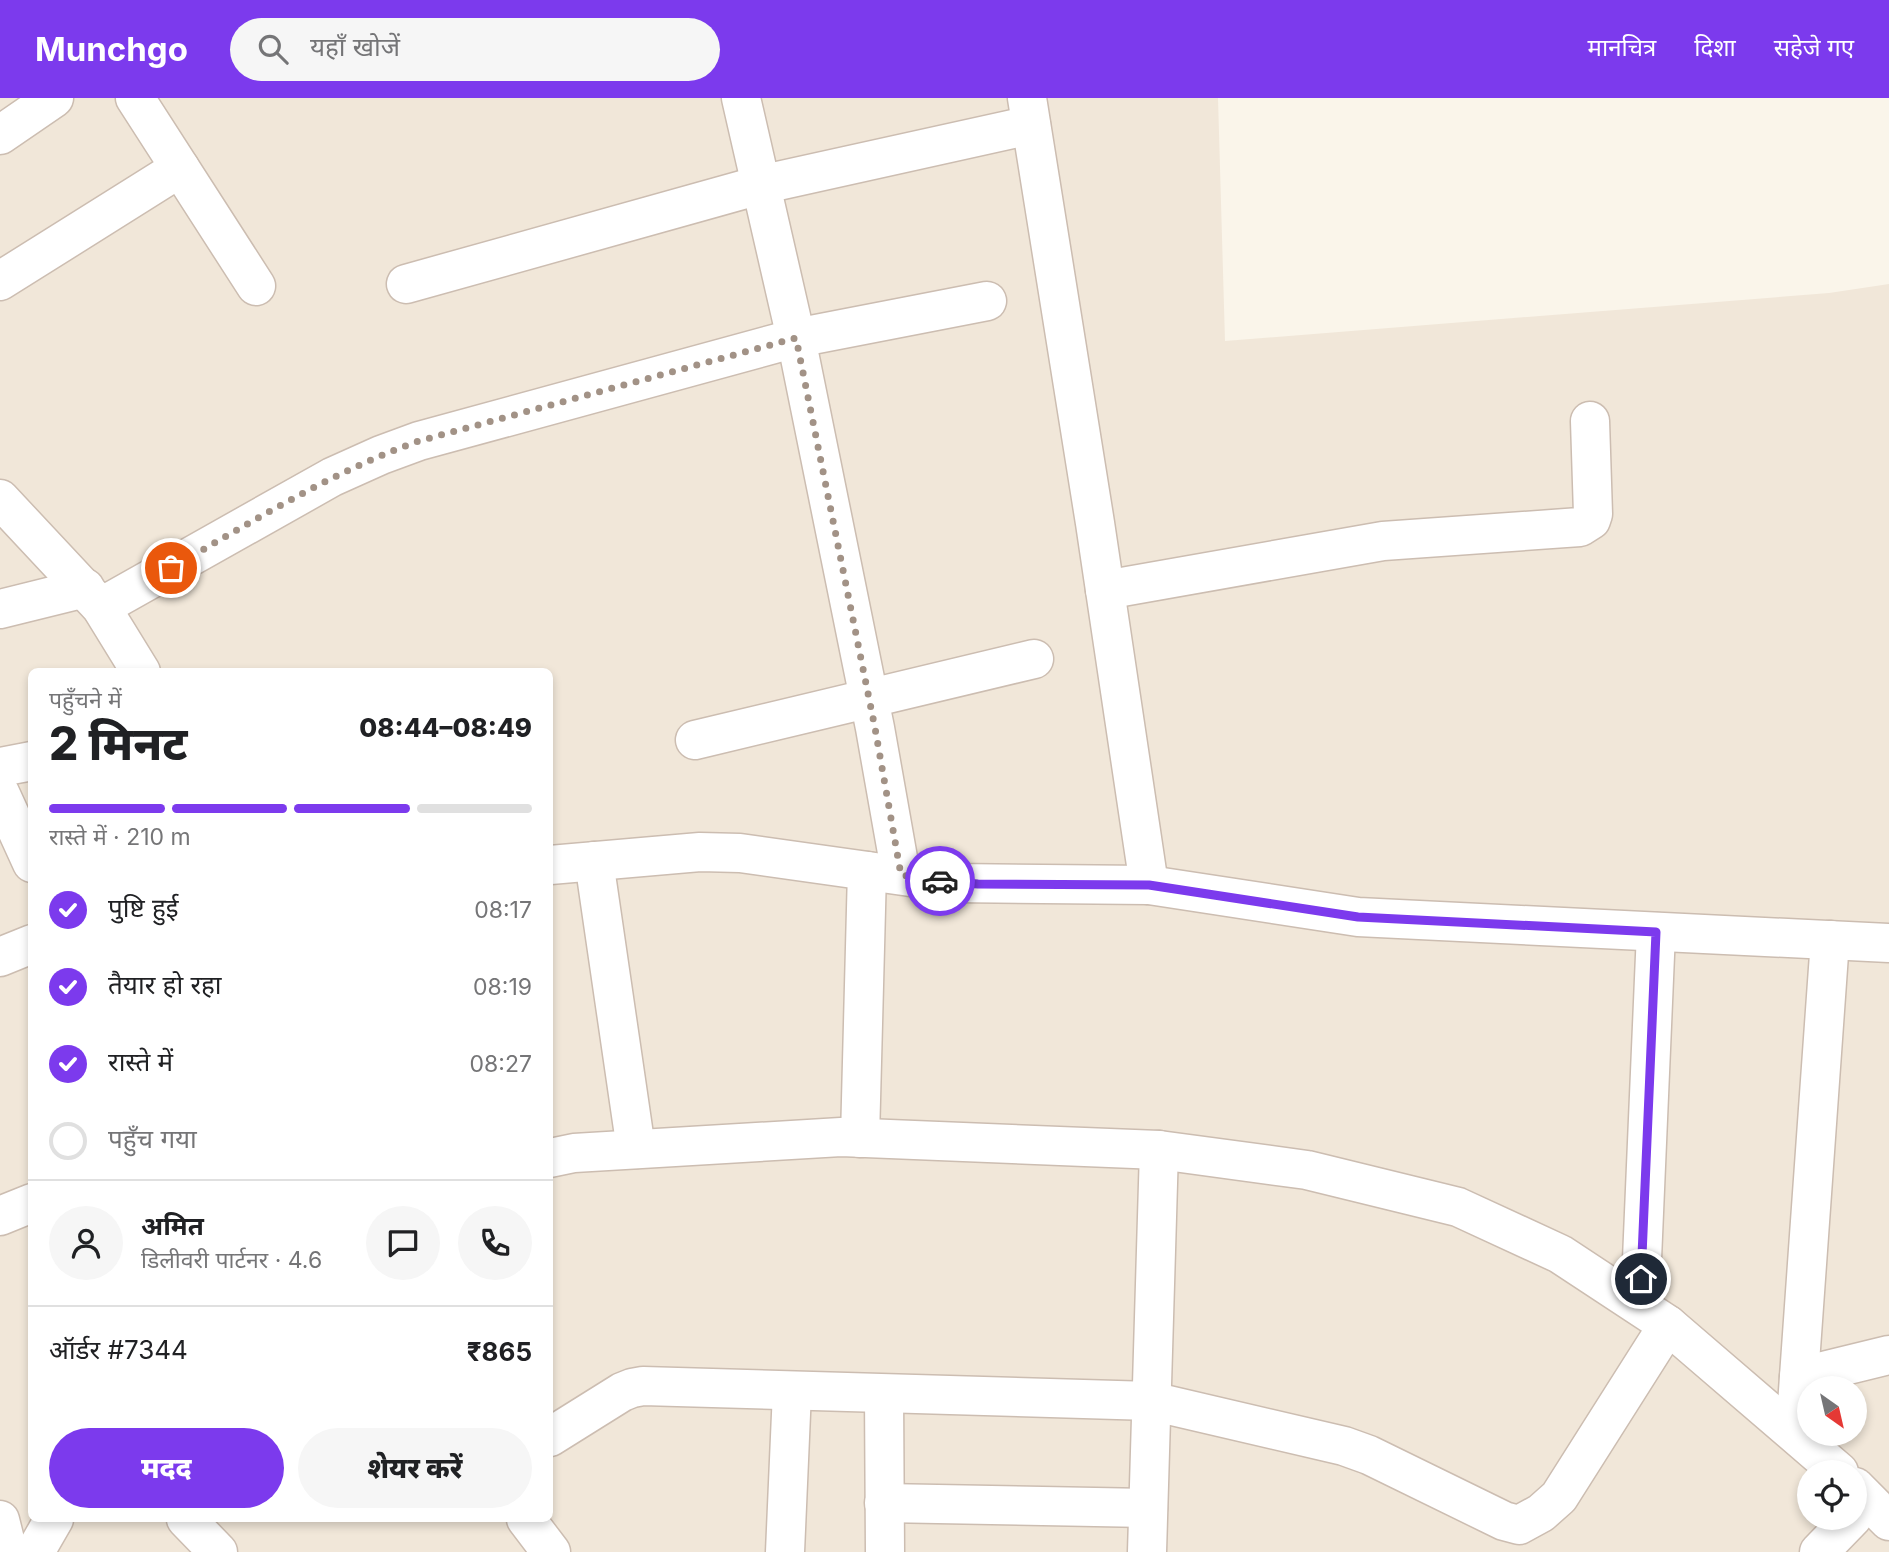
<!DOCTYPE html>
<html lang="hi">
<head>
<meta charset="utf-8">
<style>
  :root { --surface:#fff; --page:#f6f6f6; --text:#202124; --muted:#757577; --line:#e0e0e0; --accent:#7c3aed }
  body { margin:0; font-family:Inter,"Noto Sans Devanagari",sans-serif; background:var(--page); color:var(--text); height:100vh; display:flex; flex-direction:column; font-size:26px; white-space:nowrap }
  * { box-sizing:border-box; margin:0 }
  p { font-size:23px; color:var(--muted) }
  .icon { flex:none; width:38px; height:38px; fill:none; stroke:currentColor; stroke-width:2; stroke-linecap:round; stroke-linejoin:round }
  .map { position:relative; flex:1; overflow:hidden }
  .details { position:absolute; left:28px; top:570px; width:525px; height:854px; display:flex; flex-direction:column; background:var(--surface); border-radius:10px; box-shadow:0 4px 10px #0003 }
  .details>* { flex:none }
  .needle { width:46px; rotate:146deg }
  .tools { position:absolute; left:1797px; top:1278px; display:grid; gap:14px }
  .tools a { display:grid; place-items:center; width:70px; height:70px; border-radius:50%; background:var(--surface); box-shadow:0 4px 10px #0003; font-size:35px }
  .pin { position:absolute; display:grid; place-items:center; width:60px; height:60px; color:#fff; margin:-30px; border:4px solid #fff; border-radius:50%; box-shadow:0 2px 7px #0007 }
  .courier { position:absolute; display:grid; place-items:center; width:70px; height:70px; margin:-35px; border:5px solid #7c3aed; border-radius:50%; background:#fff; color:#222; box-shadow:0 2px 9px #0007 }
  .head em { font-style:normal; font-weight:800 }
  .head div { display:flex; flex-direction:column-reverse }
  .head { display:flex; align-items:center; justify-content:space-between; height:119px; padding:0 21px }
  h1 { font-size:46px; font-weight:800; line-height:52px }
  .bar { display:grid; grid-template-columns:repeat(4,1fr); gap:10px 7px; align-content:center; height:84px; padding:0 21px }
  .bar i { height:9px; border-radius:5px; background:var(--line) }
  .bar .on { background:var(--accent) }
  .bar p { grid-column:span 4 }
  .line { display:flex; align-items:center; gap:18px; padding:0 21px; border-top:2px solid var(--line) }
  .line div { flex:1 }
  .round { display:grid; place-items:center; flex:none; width:74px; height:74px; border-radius:37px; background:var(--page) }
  ol { padding:0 21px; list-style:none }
  li { display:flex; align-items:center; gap:21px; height:77px }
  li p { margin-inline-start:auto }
  li .icon { padding:7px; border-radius:50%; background:var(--accent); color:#fff; stroke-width:4 }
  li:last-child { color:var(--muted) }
  li i { width:38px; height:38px; border:4px solid var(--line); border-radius:50% }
  .cta { display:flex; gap:14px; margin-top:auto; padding:14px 21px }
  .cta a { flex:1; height:80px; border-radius:42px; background:var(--accent); color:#fff; font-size:28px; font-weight:800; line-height:80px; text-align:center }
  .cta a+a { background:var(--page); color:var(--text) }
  header { display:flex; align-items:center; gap:42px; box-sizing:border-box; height:98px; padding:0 35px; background:var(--accent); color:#fff }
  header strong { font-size:33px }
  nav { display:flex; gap:38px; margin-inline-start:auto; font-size:24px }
  .search { width:490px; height:63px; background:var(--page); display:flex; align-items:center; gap:18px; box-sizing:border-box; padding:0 24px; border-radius:38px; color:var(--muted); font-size:26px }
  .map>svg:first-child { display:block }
  .residential { fill:#f1e7d9; fill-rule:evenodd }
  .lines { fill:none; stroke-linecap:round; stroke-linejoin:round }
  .minor-casing { stroke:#ccbdb1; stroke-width:41 }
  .minor { stroke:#fff; stroke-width:38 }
  .done { stroke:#a29286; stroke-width:7; stroke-dasharray:0 12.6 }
  .route { stroke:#7c3aed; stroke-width:9 }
</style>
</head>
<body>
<header>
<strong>Munchgo</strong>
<div class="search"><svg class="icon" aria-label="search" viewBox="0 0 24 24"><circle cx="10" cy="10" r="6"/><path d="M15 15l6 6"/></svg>यहाँ खोजें</div>
<nav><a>मानचित्र</a><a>दिशा</a><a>सहेजे गए</a></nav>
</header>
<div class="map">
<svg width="1889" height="1454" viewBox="0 0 1889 1454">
  <rect width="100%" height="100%" fill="#faf5ea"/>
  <path class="residential" d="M0,0H1218L1225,243L1829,195L1889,186V1454H0ZM32,574H550V1421H32ZM1810,1290H1855V1335H1810ZM1810,1374H1855V1419H1810Z"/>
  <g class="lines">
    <defs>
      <g id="minor">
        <polyline points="135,0 256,188"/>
        <polyline points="741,0 796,240 875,630 901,777"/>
        <polyline points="1027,0 1095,425 1149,787"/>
        <polyline points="0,37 54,0"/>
        <polyline points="0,183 180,70"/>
        <polyline points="406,186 760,87 1031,27"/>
        <polyline points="0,401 101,509 141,574"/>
        <polyline points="1105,492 1383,443 1580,429 1591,422 1593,416 1590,323"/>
        <polyline points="101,509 332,379 381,357 419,343 796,240 987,203"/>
        <polyline points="0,511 85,490"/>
        <polyline points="695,642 1034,561"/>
        <polyline points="0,669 32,663"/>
        <polyline points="0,695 32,765"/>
        <polyline points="594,763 636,1051"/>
        <polyline points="550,767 700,754 740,755 953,785 1149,787 1358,819 1889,845"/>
        <polyline points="0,859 32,846"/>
        <polyline points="860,1040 867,773"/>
        <polyline points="550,1060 574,1055 841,1039 1159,1052 1307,1072 1458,1109 1560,1156 1668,1227 1839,1374"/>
        <polyline points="0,1118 32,1105"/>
        <polyline points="1640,1208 1656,834"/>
        <polyline points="1799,1279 1889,1257"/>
        <polyline points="884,1296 885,1454"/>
        <polyline points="1795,1335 1830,842"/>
        <polyline points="550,1339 622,1294 632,1290 643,1288 1151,1303 1344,1348 1369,1357 1504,1423 1519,1427 1541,1415 1559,1399 1668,1227"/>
        <polyline points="1855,1389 1889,1423"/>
        <polyline points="884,1405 1148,1410"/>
        <polyline points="186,1421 218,1454"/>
        <polyline points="526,1421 551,1454"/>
        <polyline points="0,1422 8,1454"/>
        <polyline points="35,1454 54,1421"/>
        <polyline points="785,1454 792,1293"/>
        <polyline points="1147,1454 1159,1052"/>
        <polyline points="1819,1454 1853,1419"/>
      </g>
    </defs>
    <use href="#minor" class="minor-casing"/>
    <use href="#minor" class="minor"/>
  </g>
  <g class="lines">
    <path class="done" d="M171,470C252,424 331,374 419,343L796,240L875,630L901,777L940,783"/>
    <polyline class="route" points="940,783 978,786 1149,787 1358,819 1656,834 1641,1181"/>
  </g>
</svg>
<div class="tools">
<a><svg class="needle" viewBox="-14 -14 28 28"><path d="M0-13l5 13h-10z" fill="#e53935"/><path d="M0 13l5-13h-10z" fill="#757577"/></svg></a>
<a><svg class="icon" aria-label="locate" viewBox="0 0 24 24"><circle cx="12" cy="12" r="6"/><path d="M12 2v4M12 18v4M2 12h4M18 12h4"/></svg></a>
</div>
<div class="pin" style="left:171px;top:470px;background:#ea580c"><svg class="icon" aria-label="bag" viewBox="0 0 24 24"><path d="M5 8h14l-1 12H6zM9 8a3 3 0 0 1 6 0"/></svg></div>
<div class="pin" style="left:1641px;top:1181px;background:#1f2937"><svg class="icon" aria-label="home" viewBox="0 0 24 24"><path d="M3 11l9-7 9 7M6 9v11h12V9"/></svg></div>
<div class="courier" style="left:940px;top:783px"><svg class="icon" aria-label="car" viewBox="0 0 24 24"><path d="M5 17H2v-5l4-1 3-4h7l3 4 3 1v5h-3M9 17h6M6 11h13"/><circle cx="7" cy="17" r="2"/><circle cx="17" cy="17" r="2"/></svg></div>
<section class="details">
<div class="head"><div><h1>2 मिनट</h1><p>पहुँचने में</p></div><em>08:44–08:49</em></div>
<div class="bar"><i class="on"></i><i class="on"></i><i class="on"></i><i></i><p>रास्ते में · 210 m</p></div>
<ol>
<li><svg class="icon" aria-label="check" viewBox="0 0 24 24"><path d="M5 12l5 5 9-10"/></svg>पुष्टि हुई<p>08:17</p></li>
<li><svg class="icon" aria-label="check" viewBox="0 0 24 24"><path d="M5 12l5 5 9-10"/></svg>तैयार हो रहा<p>08:19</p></li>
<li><svg class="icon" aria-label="check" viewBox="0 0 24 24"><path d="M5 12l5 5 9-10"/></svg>रास्ते में<p>08:27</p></li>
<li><i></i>पहुँच गया</li>
</ol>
<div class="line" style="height:126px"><a class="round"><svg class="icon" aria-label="person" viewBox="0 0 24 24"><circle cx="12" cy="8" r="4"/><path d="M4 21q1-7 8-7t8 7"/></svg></a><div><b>अमित</b><p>डिलीवरी पार्टनर · 4.6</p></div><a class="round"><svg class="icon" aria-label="chat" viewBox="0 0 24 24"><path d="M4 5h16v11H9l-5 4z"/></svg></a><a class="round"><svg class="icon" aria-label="phone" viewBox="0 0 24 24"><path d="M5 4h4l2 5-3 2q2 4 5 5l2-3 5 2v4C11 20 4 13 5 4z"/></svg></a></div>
<div class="line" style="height:91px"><div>ऑर्डर #7344</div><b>₹865</b></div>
<div class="cta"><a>मदद</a><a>शेयर करें</a></div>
</section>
</div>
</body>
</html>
